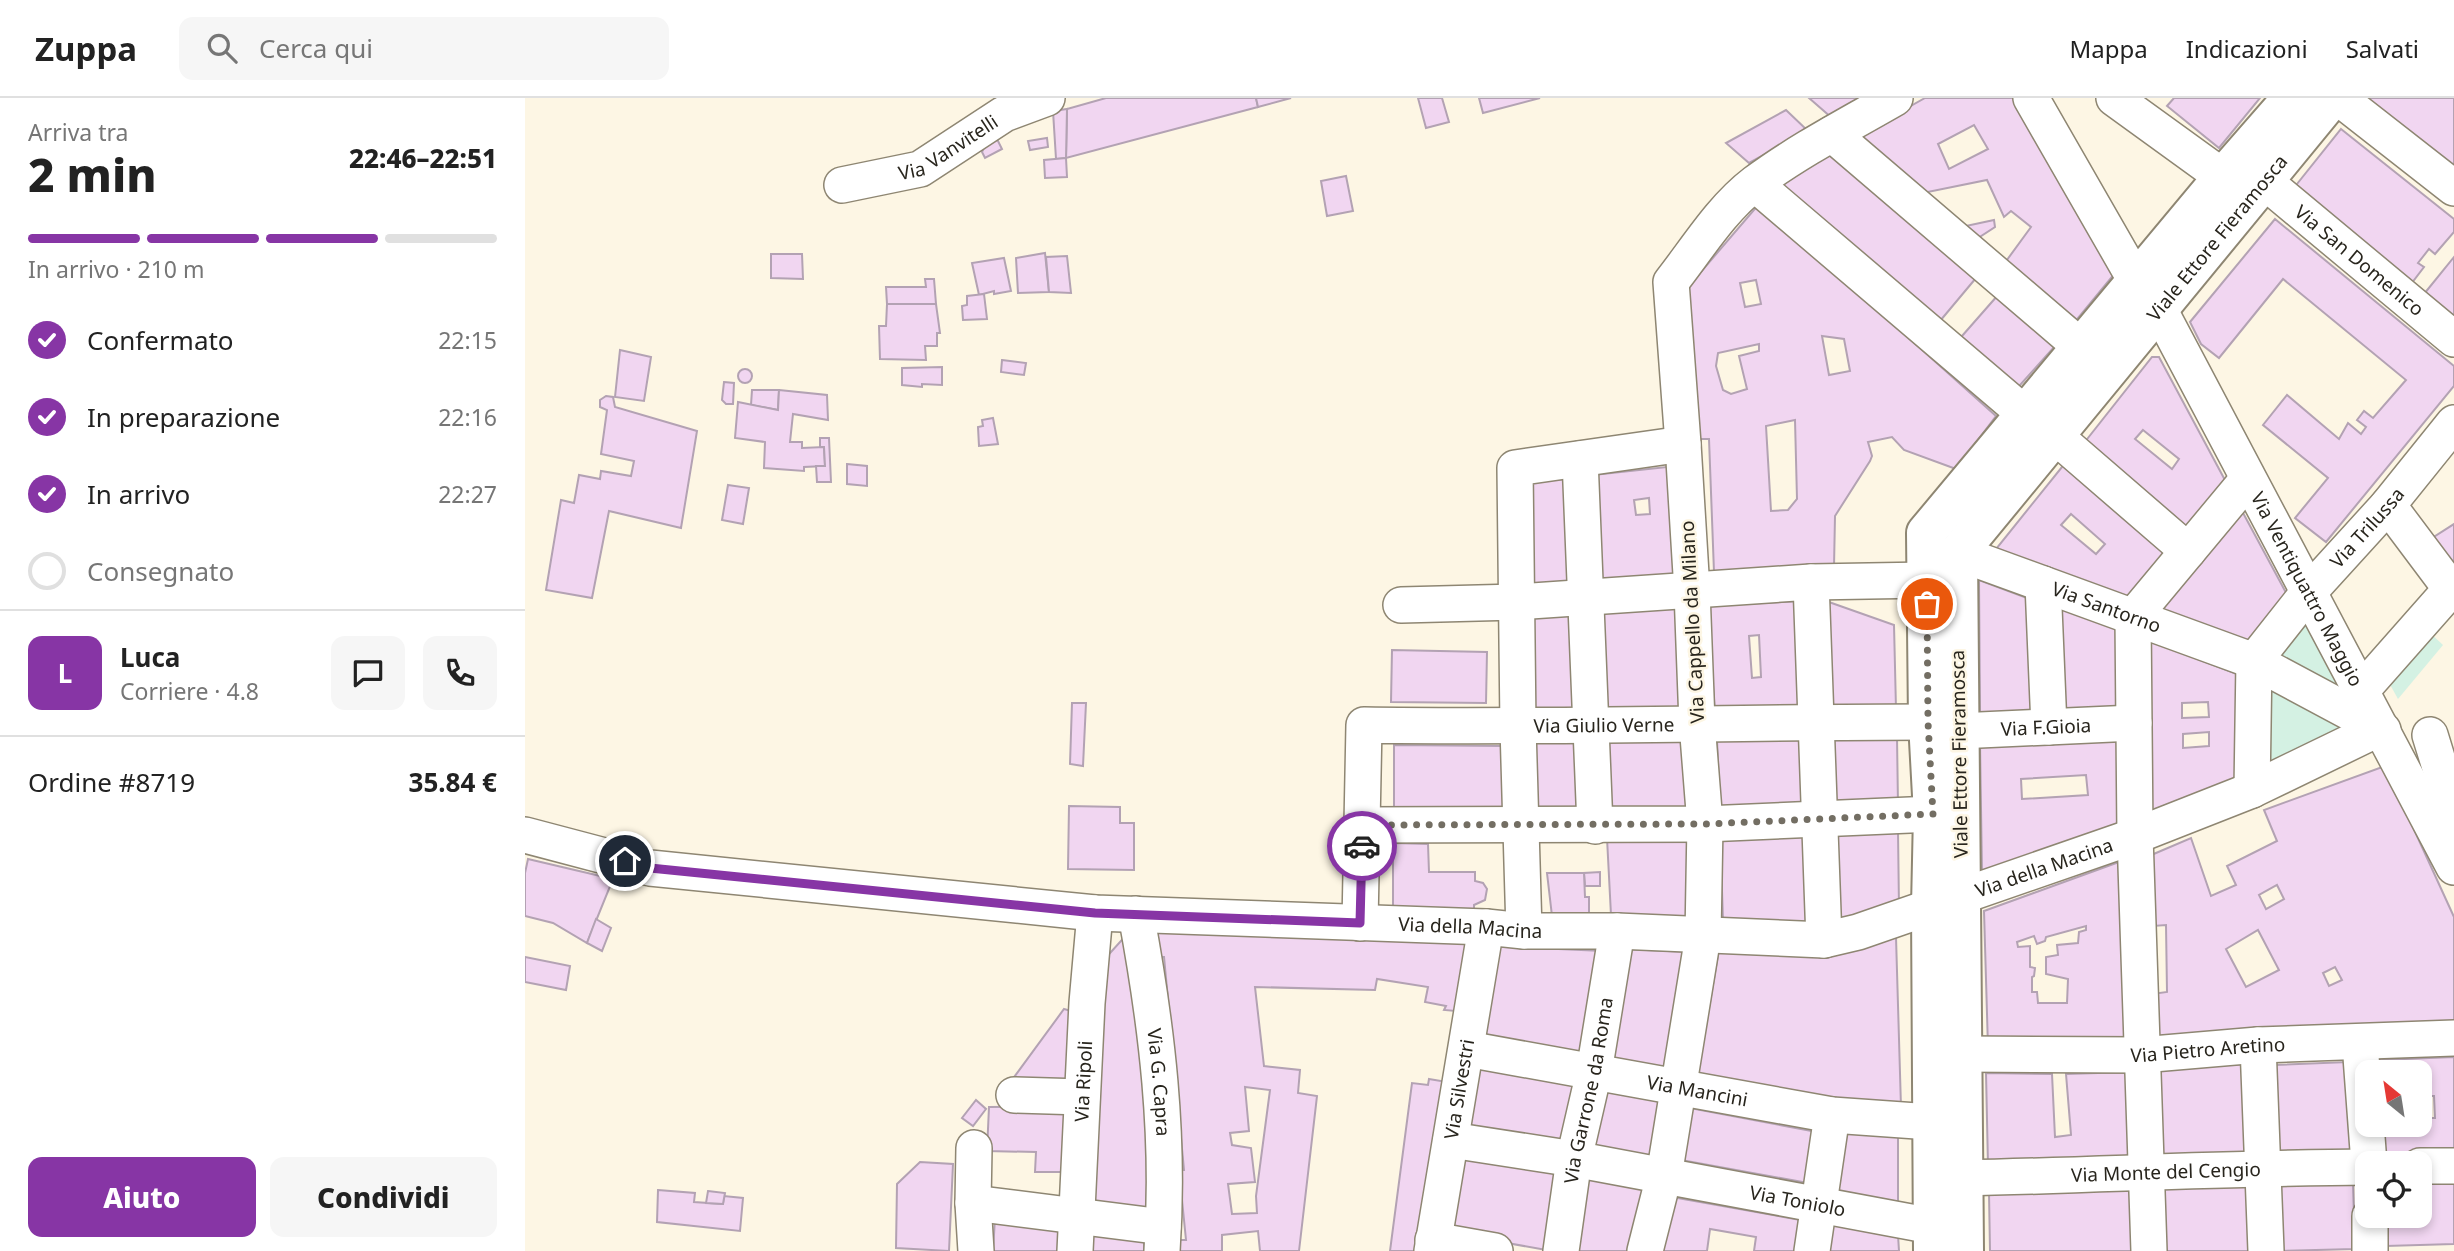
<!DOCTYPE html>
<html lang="it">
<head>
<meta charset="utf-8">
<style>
  :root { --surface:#fff; --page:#f6f6f6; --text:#222; --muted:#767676; --line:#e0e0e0; --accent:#8735a5 }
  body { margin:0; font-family:"Noto Sans",sans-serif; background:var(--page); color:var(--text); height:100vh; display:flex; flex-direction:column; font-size:26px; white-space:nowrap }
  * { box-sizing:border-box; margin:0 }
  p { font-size:23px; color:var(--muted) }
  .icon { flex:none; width:38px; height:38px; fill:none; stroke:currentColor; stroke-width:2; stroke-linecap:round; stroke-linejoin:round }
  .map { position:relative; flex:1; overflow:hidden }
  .drawer { display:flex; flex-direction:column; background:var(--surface); width:525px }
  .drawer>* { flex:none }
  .needle { width:46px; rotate:330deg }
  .tools { position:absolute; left:1830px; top:962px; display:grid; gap:14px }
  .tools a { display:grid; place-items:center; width:77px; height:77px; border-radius:14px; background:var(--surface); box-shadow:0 4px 10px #0003; font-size:35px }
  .pin { position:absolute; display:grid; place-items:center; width:60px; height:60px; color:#fff; margin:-30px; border:4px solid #fff; border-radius:50%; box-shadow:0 2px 7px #0007 }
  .courier { position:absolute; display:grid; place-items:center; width:70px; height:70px; margin:-35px; border:5px solid #8735a5; border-radius:50%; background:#fff; color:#222; box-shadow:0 2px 9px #0007 }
  .headline em { font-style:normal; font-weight:800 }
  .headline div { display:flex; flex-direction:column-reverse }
  .headline { display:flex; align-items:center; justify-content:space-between; height:119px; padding:0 28px }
  h1 { font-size:46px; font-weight:800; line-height:52px }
  .bar { display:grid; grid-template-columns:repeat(4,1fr); gap:10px 7px; align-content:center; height:84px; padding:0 28px }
  .bar i { height:9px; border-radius:5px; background:var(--line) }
  .bar .selected { background:var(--accent) }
  .bar p { grid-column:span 4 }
  .line { display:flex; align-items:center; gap:18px; padding:0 28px; border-top:2px solid var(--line) }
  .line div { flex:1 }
  .round { display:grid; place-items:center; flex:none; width:74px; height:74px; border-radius:14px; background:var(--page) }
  ol { padding:0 28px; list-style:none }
  li { display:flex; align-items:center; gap:21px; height:77px }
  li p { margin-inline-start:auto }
  li .icon { padding:7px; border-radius:50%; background:var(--accent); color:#fff; stroke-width:4 }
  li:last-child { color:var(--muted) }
  li i { width:38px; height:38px; border:4px solid var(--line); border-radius:50% }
  .cta { display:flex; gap:14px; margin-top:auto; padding:14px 28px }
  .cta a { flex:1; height:80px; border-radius:14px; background:var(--accent); color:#fff; font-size:28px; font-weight:800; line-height:80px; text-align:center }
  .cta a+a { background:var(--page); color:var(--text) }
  header { display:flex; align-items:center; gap:42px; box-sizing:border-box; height:98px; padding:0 35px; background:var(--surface); border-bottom:2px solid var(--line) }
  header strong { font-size:33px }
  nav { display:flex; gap:38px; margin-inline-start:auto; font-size:24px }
  .search { width:490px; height:63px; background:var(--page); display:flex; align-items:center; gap:18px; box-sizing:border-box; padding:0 24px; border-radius:14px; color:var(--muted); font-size:26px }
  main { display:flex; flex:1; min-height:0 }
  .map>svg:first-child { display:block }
  .green { fill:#d4f1e3 }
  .building { fill:#f1d6f1; stroke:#b3a2b3; stroke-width:2; fill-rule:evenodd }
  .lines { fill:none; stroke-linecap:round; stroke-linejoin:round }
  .minor-casing { stroke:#8e8672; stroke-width:38 }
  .major-casing { stroke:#8e8672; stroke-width:42 }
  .minor { stroke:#fff; stroke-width:35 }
  .major { stroke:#fff; stroke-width:38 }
  .done { stroke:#736e63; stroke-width:7; stroke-dasharray:0 12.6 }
  .route { stroke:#8735a5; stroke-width:9 }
  .labels { text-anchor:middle; stroke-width:5; stroke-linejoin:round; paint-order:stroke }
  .street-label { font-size:19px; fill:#28251d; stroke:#fdf6e4 }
</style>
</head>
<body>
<header>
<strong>Zuppa</strong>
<div class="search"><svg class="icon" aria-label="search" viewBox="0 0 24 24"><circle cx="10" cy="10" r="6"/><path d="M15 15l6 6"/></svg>Cerca qui</div>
<nav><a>Mappa</a><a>Indicazioni</a><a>Salvati</a></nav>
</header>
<main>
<section class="drawer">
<div class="headline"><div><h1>2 min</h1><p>Arriva tra</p></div><em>22:46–22:51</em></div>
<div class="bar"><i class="selected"></i><i class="selected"></i><i class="selected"></i><i></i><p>In arrivo · 210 m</p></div>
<ol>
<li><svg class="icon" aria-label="check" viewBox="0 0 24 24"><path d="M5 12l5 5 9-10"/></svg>Confermato<p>22:15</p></li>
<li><svg class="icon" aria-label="check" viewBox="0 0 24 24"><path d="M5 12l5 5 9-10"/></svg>In preparazione<p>22:16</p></li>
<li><svg class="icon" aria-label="check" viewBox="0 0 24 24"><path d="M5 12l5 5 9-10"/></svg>In arrivo<p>22:27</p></li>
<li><i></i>Consegnato</li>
</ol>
<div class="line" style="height:126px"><b class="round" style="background:var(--accent);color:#fff">L</b><div><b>Luca</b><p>Corriere · 4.8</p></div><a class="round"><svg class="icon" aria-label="chat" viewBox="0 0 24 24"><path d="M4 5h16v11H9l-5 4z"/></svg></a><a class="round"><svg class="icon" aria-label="phone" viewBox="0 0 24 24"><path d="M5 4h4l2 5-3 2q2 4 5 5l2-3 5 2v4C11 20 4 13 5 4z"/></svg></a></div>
<div class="line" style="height:91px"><div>Ordine #8719</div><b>35.84 €</b></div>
<div class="cta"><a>Aiuto</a><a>Condividi</a></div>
</section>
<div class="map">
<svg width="1929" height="1153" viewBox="0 0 1929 1153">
  <rect width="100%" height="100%" fill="#fdf6e4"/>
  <g class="green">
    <polygon points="1783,510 1844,624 1737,669 1744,569"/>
    <polygon points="1903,533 1918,547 1873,601 1862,581"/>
  </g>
  <g class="building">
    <polygon points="581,0 731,0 733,9 541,60 542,11"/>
    <polygon points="731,0 766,0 733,9"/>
    <polygon points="893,0 917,0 924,24 901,30"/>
    <polygon points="954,0 1015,0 958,15"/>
    <polygon points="1284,0 1342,0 1307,20"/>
    <path d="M1400,0H1488L1591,174L1549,225L1479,166L1506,129L1486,113L1479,119L1462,82L1393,96L1329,40ZM1449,27L1463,51L1424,71L1413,46Z"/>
    <polygon points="1649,0 1735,0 1694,50 1642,8"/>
    <polygon points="1841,0 1929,0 1929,73"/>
    <polygon points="542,11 541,60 531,61 528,13"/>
    <polygon points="1261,12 1283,33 1224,65 1201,45"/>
    <polygon points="1816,31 1929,121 1929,134 1910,156 1904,151 1893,165 1899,169 1886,186 1768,91"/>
    <polygon points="471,39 477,51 460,60 457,54 461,45"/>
    <polygon points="522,40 523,49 505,52 503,43"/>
    <polygon points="1306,51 1451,180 1410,229 1249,86"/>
    <polygon points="541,60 542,79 520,80 519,62"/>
    <polygon points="821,78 828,113 802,118 796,83"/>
    <path d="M1234,106L1471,318L1431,371L1379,352L1367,339L1343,344L1347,358L1345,363L1310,418L1309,469L1189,474L1184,341H1174L1163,189ZM1231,182L1236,206L1220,209L1215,185ZM1297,238L1319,241L1325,273L1304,277ZM1234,246V253L1214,258L1222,291L1206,296L1198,292L1191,268L1193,255ZM1270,322L1272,401L1263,412L1246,413L1241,328Z"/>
    <polygon points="1750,121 1929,268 1929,288 1801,444 1770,420 1803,380 1738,327 1762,297 1814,341 1823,325 1836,336 1841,329 1832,322 1839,313 1848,320 1881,282 1758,181 1694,260 1676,246 1665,224"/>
    <polygon points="1469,122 1470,129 1450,142 1436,129"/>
    <polygon points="520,155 524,194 493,195 491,160"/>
    <polygon points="246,156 277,156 278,181 246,180"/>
    <polygon points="542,158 546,195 524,194 521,159"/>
    <polygon points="1929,159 1929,222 1899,196"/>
    <polygon points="479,160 486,193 469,196 469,193 454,197 447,165"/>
    <polygon points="400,181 409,181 411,206 362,206 361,189 401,189"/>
    <polygon points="459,196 462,221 438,222 437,208 442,207 442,198"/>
    <polygon points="1473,197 1531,247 1487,296 1430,246"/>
    <polygon points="362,206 411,206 415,235 412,235 412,248 400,248 401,262 355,261 354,228 361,228"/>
    <polygon points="95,252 126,259 119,303 90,299"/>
    <path d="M1627,259H1634L1701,384L1663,433L1559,345ZM1618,332L1654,361L1647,371L1610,341Z"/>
    <polygon points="477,262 501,265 499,277 476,274"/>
    <polygon points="417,269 417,287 397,286 397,289 377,287 377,270"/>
    <circle cx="220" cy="278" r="7"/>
    <polygon points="199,284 209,285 208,306 201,306 197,302"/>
    <polygon points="227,292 254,292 253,312 226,307"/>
    <polygon points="254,292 302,297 303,322 268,316 265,344 277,344 277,350 299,349 300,368 279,369 279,373 239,370 240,344 210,340 213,304 253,312"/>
    <polygon points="81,298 88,299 90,309 172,333 156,430 84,413 67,500 21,492 36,402 49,405 54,377 75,381 76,373 106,378 109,363 76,356 82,312 75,309 75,302"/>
    <polygon points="468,320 473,346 454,348 453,329 458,328 457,322"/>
    <polygon points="295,340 304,340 306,384 292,384 291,368 300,368 299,349 295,349"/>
    <path d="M1541,364L1644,452L1607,505L1471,451ZM1546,416L1580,446L1571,456L1536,427Z"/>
    <polygon points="322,366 342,368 342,388 322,386"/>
    <path d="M1151,368L1157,482L1073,489L1068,377ZM1124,400L1125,416L1111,417L1109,402Z"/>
    <polygon points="1043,381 1046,491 1006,493 1003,383"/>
    <polygon points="203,387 224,390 218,426 197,422"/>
    <polygon points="1717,413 1766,504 1731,548 1636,512"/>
    <polygon points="1929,426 1929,477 1904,442"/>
    <polygon points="1454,482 1510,503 1514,618 1455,618"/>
    <path d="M1275,503L1277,612L1190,614L1182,508ZM1234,537L1236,579L1227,580L1224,538Z"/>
    <polygon points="1301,503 1369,527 1371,611 1304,611"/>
    <polygon points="1525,507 1593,531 1596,612 1529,615"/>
    <polygon points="1156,510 1162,615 1078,617 1074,514"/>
    <polygon points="1049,516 1052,616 1008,617 1005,518"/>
    <path d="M1621,541L1717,578L1719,677L1623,716ZM1683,604L1684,619L1657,620V605ZM1684,634V648L1658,650V636Z"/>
    <polygon points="867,552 962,554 961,605 866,604"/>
    <polygon points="547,605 561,605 558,668 545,666"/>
    <polygon points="1306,638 1372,639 1373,707 1307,708"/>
    <path d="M1595,638L1597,724L1457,775L1455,645ZM1561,677L1563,697L1497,701L1496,681Z"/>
    <polygon points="1279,640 1283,710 1195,711 1192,642"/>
    <polygon points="1053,641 1055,715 1008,716 1006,642"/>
    <polygon points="1162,641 1167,712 1082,714 1079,643"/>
    <polygon points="869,647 979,648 979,712 869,712"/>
    <path d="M1860,668L1929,819V931L1628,942L1627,896L1642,894L1641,827L1628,828L1624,758L1666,740L1686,798L1711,787L1702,768L1752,743L1739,712ZM1752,787L1759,801L1741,811L1734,797ZM1733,832L1754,872L1721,889L1701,851ZM1810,869L1817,882L1804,888L1798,875Z"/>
    <polygon points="544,708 595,709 595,725 609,725 609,772 543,771"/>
    <polygon points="1373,733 1374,810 1312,829 1309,735"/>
    <polygon points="1195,734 1281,734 1287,827 1198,823"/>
    <polygon points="1169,738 1171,819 1086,817 1082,740"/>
    <polygon points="868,745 903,746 904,774 950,774 950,783 958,785 962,791 960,802 949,807 949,816 868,813"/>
    <polygon points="3,761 88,781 62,845 28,825 0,818 0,775"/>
    <path d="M1594,764L1604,944L1463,950L1459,813ZM1561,828V832L1554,834L1553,845L1532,847L1533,857L1521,859V876L1543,881L1542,905H1513L1512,894H1507V879L1509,878L1510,870L1505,869V848L1493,849L1492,844L1509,838L1512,846L1520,843L1521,839Z"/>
    <polygon points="1075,774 1075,788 1060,788 1059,775"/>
    <polygon points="1022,775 1059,775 1060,799 1064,799 1064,821 1027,818"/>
    <polygon points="71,821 86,830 77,853 62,845"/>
    <path d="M630,833L951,845L942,914L919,912L921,908L900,904L903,889L852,881L850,892L730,889L739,968L775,972L773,995L792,998L774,1153H735L733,1133L697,1137V1153H654V1142H661L654,1072H659L639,859H632ZM720,989L745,992L731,1098L732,1115L707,1116L703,1086L730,1084L726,1050L707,1047L705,1035L724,1033Z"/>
    <polygon points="604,834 624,1035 621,1116 562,1107 576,865"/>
    <polygon points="1371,839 1376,1009 1172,981 1194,851 1311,856"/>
    <polygon points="968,848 1079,853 1061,962 953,942"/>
    <polygon points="1100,851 1164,854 1141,974 1082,963"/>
    <polygon points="0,859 45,868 41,892 0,884"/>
    <polygon points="539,911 550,914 549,986 484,986"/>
    <polygon points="1929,959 1929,1053 1858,1056 1857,1027 1895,1027 1895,1020 1910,1020 1909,998 1895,998 1895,975 1855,975 1855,962"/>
    <polygon points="947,963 1053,982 1041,1053 935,1034"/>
    <polygon points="1823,964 1827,1054 1753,1057 1749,967"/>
    <polygon points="1721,966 1723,1059 1634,1062 1632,971"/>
    <polygon points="1605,974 1607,1062 1463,1068 1461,975 1527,976 1530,1039 1546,1037 1541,976"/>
    <polygon points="904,981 928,985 902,1153 865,1153 887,985 903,987"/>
    <polygon points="1079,988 1138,999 1126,1066 1067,1056"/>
    <polygon points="451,1002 461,1011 448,1028 437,1020"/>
    <polygon points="543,1008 540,1074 510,1074 511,1054 462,1053 464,1009"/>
    <polygon points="1165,1010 1292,1034 1283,1085 1156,1062"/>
    <polygon points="1323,1029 1373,1036 1373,1110 1311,1101"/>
    <polygon points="934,1056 1040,1075 1027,1153 920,1134"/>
    <polygon points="395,1064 428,1066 424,1153 371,1150 372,1086"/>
    <polygon points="1051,1076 1121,1089 1107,1153 1040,1153"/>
    <polygon points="1929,1081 1929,1146 1861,1148 1860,1118 1895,1118 1895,1082"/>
    <polygon points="1828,1083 1830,1151 1754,1153 1752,1085"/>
    <polygon points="1725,1087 1727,1153 1637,1153 1635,1090"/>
    <polygon points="133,1092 170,1095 169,1104 198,1106 199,1098 218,1100 215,1133 132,1124"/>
    <polygon points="1607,1092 1609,1153 1465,1153 1464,1095"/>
    <polygon points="183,1093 200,1095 198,1106 181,1105"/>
    <polygon points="1147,1099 1281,1123 1275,1153 1229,1153 1231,1139 1185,1131 1182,1153 1137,1153"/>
    <polygon points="470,1120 536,1130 535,1153 468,1153"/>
    <polygon points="1306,1124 1373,1137 1374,1153 1301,1153"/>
    <polygon points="560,1133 619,1139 619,1153 558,1153"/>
  </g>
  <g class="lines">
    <defs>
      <g id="minor">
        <path id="s1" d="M1506,0L1611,183L1634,211L1929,769"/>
        <polyline points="1589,0 1698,79"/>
        <polyline points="1814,0 1929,90"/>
        <polyline points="1307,36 1556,249"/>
        <path id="s2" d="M1739,83L1929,241"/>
        <polyline points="1230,86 1500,316"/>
        <path id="s3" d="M317,87L395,71L479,16L522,0"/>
        <polyline points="1530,338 1663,453"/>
        <polyline points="1055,361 1070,728"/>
        <path id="s4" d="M1433,455L1729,563L1858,632"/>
        <polyline points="1286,484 1299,842"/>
        <polyline points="1518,486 1524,629"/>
        <polyline points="876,507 992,504 1286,484 1402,482"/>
        <polyline points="1836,593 1926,491 1863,407"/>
        <path id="s5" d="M1433,633L1609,625"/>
        <polyline points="1905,637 1929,715"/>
        <path id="s6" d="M1727,692L1729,563L1782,496L1863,407L1929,325"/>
        <polyline points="837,727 1180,726 1408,716"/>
        <path id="s7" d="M0,737L125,770L570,815L961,829L999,833H1092L1299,842L1333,834L1610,738L1727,692L1855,630"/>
        <path id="s8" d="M611,816C632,929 645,1038 637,1153"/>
        <path id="s9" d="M835,825L839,627C1027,630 1215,624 1403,624"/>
        <polyline points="999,833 993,629 990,370 1158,346"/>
        <polyline points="1835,945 1844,1066"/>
        <polyline points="1733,947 1741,1153"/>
        <path id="s10" d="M942,951L1307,1017L1406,1024"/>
        <path id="s11" d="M1438,956L1616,957L1733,947L1929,940"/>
        <polyline points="489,997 557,999"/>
        <path id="s12" d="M926,1042L1049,1061L1407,1128"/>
        <polyline points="449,1050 448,1105 451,1153"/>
        <polyline points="1895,1068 1929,1068"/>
        <path id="s13" d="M1438,1080C1573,1077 1708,1070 1843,1069"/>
        <polyline points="448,1105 638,1129"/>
        <polyline points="1845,1118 1845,1153"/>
        <polyline points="908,1142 970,1153"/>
        <path id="s14" d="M550,1153L562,905L570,815"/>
        <path id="s15" d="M907,1153L961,829"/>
        <path id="s16" d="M1036,1153L1049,1061L1069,974L1092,833"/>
        <path d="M1120,1153L1139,1078L1178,838L1180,726L1172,625L1167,493L1158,346L1146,184C1172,151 1196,111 1230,85C1273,53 1323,27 1370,0"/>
        <polyline points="1287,1153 1307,1017"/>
        <polyline points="1624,1153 1610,738 1608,519 1723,381"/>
      </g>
      <g id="major">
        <polyline points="1408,1153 1406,809 1408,716 1403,624 1401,435 1698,79 1767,0"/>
        <path id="s17" d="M1439,1153L1433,455L1807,0"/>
      </g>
    </defs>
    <use href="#minor" class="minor-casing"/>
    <use href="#major" class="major-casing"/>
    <use href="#minor" class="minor"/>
    <use href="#major" class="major"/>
  </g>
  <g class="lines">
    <polyline class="done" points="837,748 837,727 1180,726 1408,716 1403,624 1402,506"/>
    <polyline class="route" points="100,763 125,770 570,815 835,825 837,748"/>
  </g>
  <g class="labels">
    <g class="street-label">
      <text dy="7" stroke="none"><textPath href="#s3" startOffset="114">Via Vanvitelli</textPath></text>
      <text dy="7" stroke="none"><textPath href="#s17" startOffset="1106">Viale Ettore Fieramosca</textPath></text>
      <text dy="7" stroke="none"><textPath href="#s2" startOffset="124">Via San Domenico</textPath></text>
      <text dy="7" stroke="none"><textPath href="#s6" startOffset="304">Via Trilussa</textPath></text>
      <text dy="7" stroke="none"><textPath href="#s1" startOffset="564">Via Ventiquattro Maggio</textPath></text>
      <text dy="7" stroke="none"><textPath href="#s4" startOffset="158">Via Santorno</textPath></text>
      <text transform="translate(1167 524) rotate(-93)" y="7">Via Cappello da Milano</text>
      <text dy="7" stroke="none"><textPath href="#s9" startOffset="438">Via Giulio Verne</textPath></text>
      <text dy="7" stroke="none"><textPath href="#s5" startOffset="88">Via F.Gioia</textPath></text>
      <text transform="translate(1434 656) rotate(-91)" y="7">Viale Ettore Fieramosca</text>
      <text dy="7" stroke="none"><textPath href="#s7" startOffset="1538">Via della Macina</textPath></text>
      <text dy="7" stroke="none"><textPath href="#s7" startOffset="952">Via della Macina</textPath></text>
      <text dy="7" stroke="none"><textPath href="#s11" startOffset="245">Via Pietro Aretino</textPath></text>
      <text dy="7" stroke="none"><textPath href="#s14" startOffset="170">Via Ripoli</textPath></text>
      <text dy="7" stroke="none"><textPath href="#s8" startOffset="170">Via G. Capra</textPath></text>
      <text dy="7" stroke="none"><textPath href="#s15" startOffset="164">Via Silvestri</textPath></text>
      <text dy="7" stroke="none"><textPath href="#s16" startOffset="163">Via Garrone da Roma</textPath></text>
      <text dy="7" stroke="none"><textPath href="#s10" startOffset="234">Via Mancini</textPath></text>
      <text dy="7" stroke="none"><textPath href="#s13" startOffset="203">Via Monte del Cengio</textPath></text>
      <text dy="7" stroke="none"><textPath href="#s12" startOffset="352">Via Toniolo</textPath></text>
    </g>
  </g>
</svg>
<div class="tools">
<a><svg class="needle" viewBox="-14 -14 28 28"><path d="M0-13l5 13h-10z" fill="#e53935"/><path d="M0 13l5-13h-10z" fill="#767676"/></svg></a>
<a><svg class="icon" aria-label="locate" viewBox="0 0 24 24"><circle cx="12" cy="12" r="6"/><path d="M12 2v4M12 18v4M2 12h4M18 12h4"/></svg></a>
</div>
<div class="pin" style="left:1402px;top:506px;background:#ea580c"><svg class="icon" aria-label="bag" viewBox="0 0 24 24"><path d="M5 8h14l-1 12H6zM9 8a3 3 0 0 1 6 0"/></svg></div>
<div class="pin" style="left:100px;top:763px;background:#1f2937"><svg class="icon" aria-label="home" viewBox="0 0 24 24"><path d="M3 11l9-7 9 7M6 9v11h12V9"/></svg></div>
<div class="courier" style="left:837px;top:748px"><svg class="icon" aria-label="car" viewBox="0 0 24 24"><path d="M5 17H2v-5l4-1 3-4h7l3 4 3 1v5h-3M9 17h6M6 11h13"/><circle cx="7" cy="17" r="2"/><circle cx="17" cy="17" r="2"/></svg></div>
</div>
</main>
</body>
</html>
